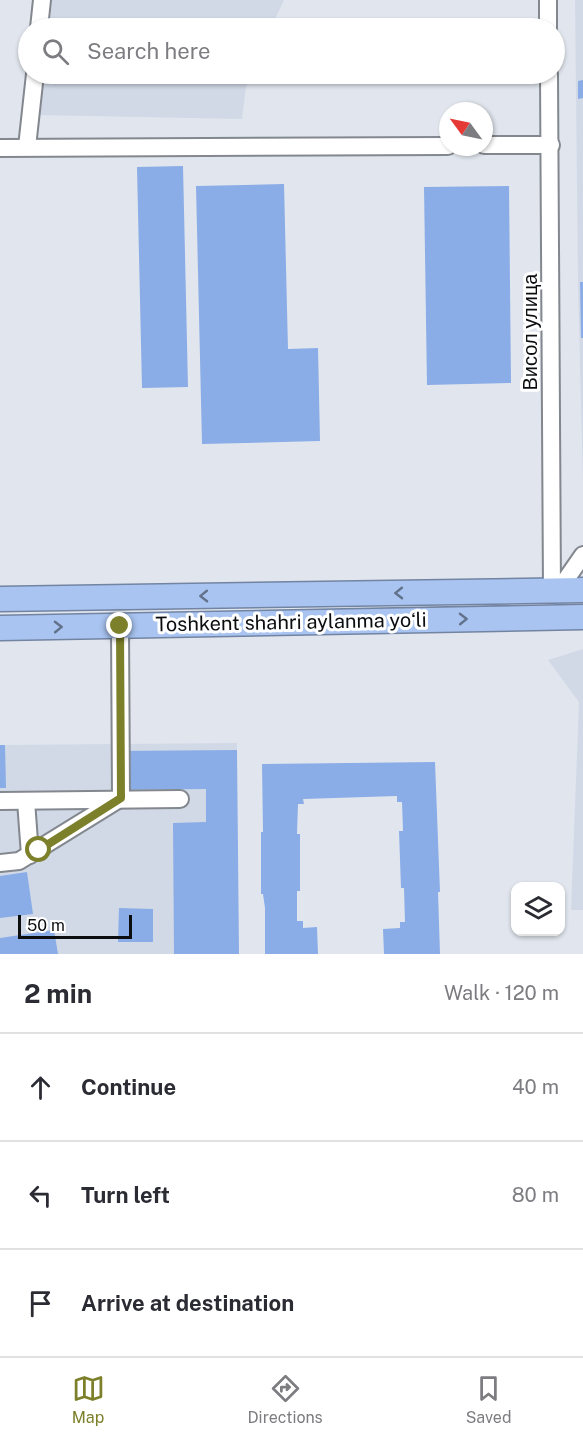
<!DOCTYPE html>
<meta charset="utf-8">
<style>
:root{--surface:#fff;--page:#f7f7f7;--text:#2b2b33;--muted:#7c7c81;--line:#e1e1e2;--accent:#7d802a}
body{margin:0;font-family:"Public Sans",sans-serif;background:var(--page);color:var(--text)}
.controls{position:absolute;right:18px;bottom:18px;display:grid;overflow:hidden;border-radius:12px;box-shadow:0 2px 4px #0004}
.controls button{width:54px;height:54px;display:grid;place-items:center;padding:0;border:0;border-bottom:2px solid var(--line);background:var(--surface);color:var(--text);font:30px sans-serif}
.compass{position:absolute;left:439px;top:102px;width:54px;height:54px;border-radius:50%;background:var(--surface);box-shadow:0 2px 4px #0004;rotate:303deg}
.scale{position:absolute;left:18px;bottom:15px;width:114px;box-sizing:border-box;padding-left:6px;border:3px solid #0b0d0f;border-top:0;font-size:16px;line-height:21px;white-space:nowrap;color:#0b0d0f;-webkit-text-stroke:4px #fff;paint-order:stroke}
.stop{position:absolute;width:18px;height:18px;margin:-14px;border:4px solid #7d802a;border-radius:50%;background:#fff}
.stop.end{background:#7d802a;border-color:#fff;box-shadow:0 2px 6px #0008}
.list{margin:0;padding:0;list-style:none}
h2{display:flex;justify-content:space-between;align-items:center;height:78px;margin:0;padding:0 24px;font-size:26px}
h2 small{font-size:20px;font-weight:400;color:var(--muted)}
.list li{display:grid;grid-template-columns:39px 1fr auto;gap:18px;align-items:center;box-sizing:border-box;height:108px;padding:0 24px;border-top:2px solid var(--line)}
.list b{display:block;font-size:22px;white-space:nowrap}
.list em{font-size:20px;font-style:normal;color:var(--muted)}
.icon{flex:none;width:33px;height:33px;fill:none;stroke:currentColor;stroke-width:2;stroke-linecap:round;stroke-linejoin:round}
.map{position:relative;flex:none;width:583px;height:954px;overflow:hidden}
.search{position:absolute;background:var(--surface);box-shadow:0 2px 4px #0004;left:18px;right:18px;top:18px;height:66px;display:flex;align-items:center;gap:15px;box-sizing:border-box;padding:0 21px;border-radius:33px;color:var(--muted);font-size:22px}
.sheet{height:402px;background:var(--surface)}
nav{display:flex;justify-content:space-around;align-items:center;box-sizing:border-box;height:84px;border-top:2px solid var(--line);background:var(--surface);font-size:16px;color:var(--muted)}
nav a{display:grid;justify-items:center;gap:3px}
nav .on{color:var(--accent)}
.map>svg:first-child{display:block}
.built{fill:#d1d9e7}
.building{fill:#8aace7}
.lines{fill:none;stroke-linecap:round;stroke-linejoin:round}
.minor-casing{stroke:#83878e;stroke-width:20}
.highway-casing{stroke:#7284a2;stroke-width:27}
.minor{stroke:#fff;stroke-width:16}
.highway{stroke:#a9c4f1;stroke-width:24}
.oneway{stroke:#62728b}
.route{stroke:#7d802a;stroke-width:8}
.labels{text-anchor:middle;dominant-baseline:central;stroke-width:6;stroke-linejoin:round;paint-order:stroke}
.street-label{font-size:20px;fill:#0b0d0f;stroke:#fff}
</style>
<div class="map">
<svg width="583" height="954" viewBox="0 0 583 954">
<rect width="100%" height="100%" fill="#e1e6ee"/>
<g class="built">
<path d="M52,0H284L271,28H49Z"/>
<path d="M575,0H583V485L578,282Z"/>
<path d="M44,74H252L246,87L242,119L39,115Z"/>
<path d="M583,649V910H571L579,702L548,660Z"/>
<path d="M237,743L233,954H0V745Z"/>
</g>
<g class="building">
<path d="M583,80V98L578,99V81Z"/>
<path d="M183,166L188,387L142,388L137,167Z"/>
<path d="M284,184L288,349L318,348L320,441L202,444L196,186Z"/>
<path d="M509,186L511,383L427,385L424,187Z"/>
<path d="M580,282H583V338H581Z"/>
<path d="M0,745H5L6,788H0Z"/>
<path d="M237,750L239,954H174L173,823L206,822V789L116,790V751Z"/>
<path d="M435,762L440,892H438L440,954H384L383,929L400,928V922H405L404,888H401L399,831H403L402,802H397V796L303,799L304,804H298L297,834H300V891H297V921H303V928L317,927L318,954H265V908L263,894H261V832H263L262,764Z"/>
<path d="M27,872L33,914L0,918V876Z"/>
<path d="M119,908L153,909V942H118Z"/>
<path d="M54,930L58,954H0V938Z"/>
</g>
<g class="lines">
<g class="minor-casing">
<g id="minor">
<path d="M548,0V28"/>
<path d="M39,28L42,0"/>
<path d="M549,74L552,591"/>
<path d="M484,145H551"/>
<path d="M27,147L35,74"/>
<path d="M0,148L448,146"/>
<path d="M558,591L583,555"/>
<path d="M0,801L180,799"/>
<path d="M26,801L30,855"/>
<path d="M0,863L19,861L121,798L120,626"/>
</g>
</g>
<g class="highway-casing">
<g id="highway">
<path d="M0,599L583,590"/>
<path d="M0,628L583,617"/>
</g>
</g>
<use href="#minor" class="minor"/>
<use href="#highway" class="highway"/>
</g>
<defs><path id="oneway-chevron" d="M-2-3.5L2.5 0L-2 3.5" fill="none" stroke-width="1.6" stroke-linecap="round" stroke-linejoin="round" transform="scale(1.5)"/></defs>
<g class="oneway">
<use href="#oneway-chevron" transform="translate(399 593) rotate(179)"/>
<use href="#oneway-chevron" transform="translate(204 596) rotate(179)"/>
<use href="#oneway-chevron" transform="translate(463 619) rotate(-1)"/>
<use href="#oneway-chevron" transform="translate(58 627) rotate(-1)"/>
</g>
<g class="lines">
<path class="route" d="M39,850L121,798L120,626"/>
</g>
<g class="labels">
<g class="street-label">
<text transform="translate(530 332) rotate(-90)">Висол улица</text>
<text transform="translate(291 622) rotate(-1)">Toshkent shahri aylanma yoʻli</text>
</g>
</g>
</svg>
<div class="controls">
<button><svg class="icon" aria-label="layers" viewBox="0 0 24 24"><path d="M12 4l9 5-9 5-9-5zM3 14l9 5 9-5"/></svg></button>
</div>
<svg class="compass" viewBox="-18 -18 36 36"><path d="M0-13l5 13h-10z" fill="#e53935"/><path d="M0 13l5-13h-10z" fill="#7c7c81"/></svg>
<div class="scale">50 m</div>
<div class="stop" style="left:39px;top:850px"></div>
<div class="stop end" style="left:120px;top:626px"></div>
<div class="search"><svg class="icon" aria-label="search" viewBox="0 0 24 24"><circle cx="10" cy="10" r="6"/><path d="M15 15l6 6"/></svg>Search here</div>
</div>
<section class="sheet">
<h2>2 min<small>Walk · 120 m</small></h2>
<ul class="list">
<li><svg class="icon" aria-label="ahead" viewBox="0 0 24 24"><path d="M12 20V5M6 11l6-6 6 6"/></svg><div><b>Continue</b></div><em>40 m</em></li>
<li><svg class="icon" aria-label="left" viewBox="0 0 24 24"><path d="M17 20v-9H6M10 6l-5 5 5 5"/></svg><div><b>Turn left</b></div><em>80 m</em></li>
<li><svg class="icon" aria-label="arrive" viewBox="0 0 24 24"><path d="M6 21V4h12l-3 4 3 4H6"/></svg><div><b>Arrive at destination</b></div></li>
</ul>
</section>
<nav>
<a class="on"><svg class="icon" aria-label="map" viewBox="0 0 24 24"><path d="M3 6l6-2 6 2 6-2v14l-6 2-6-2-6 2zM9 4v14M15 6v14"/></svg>Map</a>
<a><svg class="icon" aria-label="directions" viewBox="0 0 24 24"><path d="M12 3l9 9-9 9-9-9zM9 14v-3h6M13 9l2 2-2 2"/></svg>Directions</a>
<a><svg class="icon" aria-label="saved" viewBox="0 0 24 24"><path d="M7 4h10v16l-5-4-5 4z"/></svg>Saved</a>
</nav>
